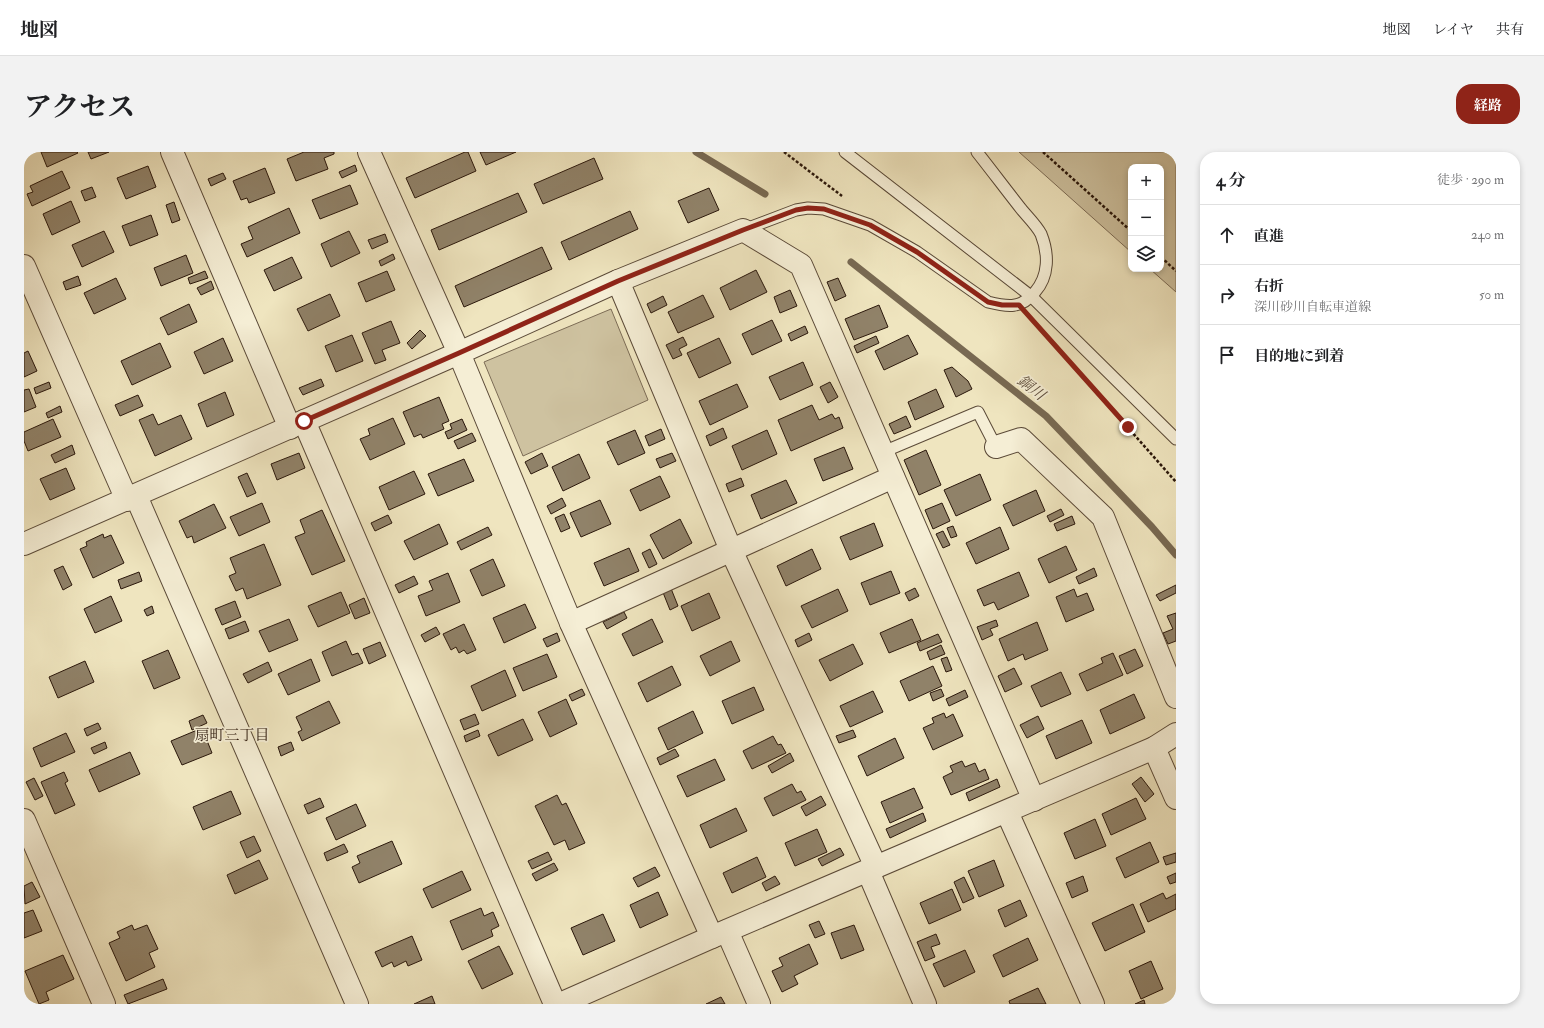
<!DOCTYPE html>
<html lang="ja">
<meta charset="utf-8">
<style>
:root{--surface:#fff;--page:#f2f2f2;--text:#202124;--muted:#757577;--line:#e0e0e0;--accent:#8f2418}
body{margin:0;font-family:"IM FELL Double Pica","Noto Serif JP",serif;background:var(--page);color:var(--text)}
.controls{position:absolute;right:12px;top:12px;display:grid;overflow:hidden;border-radius:8px;box-shadow:0 2px 6px #0003}
.controls button{width:36px;height:36px;display:grid;place-items:center;padding:0;border:0;border-bottom:1px solid var(--line);background:var(--surface);color:var(--text);font:20px sans-serif}
.stop{position:absolute;width:12px;height:12px;margin:-9px;border:3px solid #8f2418;border-radius:50%;background:#fff}
.stop.end{background:#8f2418;border-color:#fff;box-shadow:0 1px 4px #0008}
.list{margin:0;padding:0;list-style:none}
h2{display:flex;justify-content:space-between;align-items:center;height:52px;margin:0;padding:0 16px;font-size:17px}
h2 small{font-size:13px;font-weight:400;color:var(--muted)}
.list li{display:grid;grid-template-columns:26px 1fr auto;gap:12px;align-items:center;box-sizing:border-box;height:60px;padding:0 16px;border-top:1px solid var(--line)}
.list b{display:block;font-size:15px;white-space:nowrap}
.list p{margin:0;font-size:13px;white-space:nowrap;color:var(--muted)}
.list em{font-size:13px;font-style:normal;color:var(--muted)}
.icon{flex:none;width:22px;height:22px;fill:none;stroke:currentColor;stroke-width:2;stroke-linecap:round;stroke-linejoin:round}
.map{position:relative;flex:none;width:1152px;height:852px;overflow:hidden;border-radius:16px}
header{display:flex;align-items:center;gap:24px;box-sizing:border-box;height:56px;padding:0 20px;background:var(--surface);border-bottom:1px solid var(--line)}
header strong{font-size:19px}
nav{display:flex;gap:22px;margin-inline-start:auto;font-size:14px}
.intro{display:flex;align-items:center;justify-content:space-between;box-sizing:border-box;height:96px;padding:0 24px}
h1{margin:0;font-size:28px}
.button{padding:10px 18px;border-radius:16px;background:var(--accent);color:#fff;font-size:14px;font-weight:700}
main{display:flex;gap:24px;padding:0 24px}
aside{flex:1;background:var(--surface);border-radius:16px;box-shadow:0 2px 6px #0003}
.map>svg:first-child{display:block}
.green{fill:#cec2a0;stroke:#7c6c56}
.lines{fill:none;stroke-linecap:round;stroke-linejoin:round}
.stream{stroke:#786952;stroke-width:7}
.building{fill:#908269;stroke:#2a170b}
.service-casing{stroke:#5b4a38;stroke-width:13}
.minor-casing{stroke:#5b4a38;stroke-width:24}
.tertiary-casing{stroke:#5b4a38;stroke-width:24}
.path{stroke:#2a170b;stroke-width:2.5;stroke-dasharray:3 2;stroke-linecap:butt}
.service{stroke:#f5eed5;stroke-width:11}
.minor{stroke:#f5eed5;stroke-width:22}
.tertiary{stroke:#f5eed5;stroke-width:22}
.route{stroke:#8f2418;stroke-width:5}
.labels{text-anchor:middle;dominant-baseline:central;stroke-width:3.5;stroke-linejoin:round;paint-order:stroke}
.water-label{font-size:15px;font-style:italic;fill:#5e4d3b;stroke:#f5eed5}
.neighbourhood-label{font-size:15px;fill:#2a170b;stroke:#f5eed5}
</style>
<header>
<strong>地図</strong>
<nav><a>地図</a><a>レイヤ</a><a>共有</a></nav>
</header>
<div class="intro"><h1>アクセス</h1><a class="button">経路</a></div>
<main>
<div class="map">
<svg width="1152" height="852" viewBox="0 0 1152 852">
<rect width="100%" height="100%" fill="#efe5bf"/>
<filter id="stains"><feTurbulence type="fractalNoise" baseFrequency=".005" numOctaves="4"/><feColorMatrix values="0 0 0 0 .2 0 0 0 0 .09 0 0 0 0 .02 0 0 0 .5 -.17"/></filter>
<radialGradient id="worn" r=".72"><stop offset=".6" stop-color="#630" stop-opacity="0"/><stop offset="1" stop-color="#630" stop-opacity=".3"/></radialGradient>
<g class="green">
<path d="M995,0H1152V140L1126,117H1137V15H1107V100Z"/>
<path d="M587,157L624,248L499,304L460,210Z"/>
</g>
<g class="lines">
<g class="stream">
<path d="M672,0L741,42"/>
<path d="M827,110L1022,264L1128,375L1152,403"/>
</g>
</g>
<g class="building">
<path d="M17,0H53L54,1L23,15Z"/>
<path d="M64,0H85L67,7Z"/>
<path d="M280,0H310V2L300,6L304,17L272,29L263,7Z"/>
<path d="M441,0H444L452,19L391,46L382,26Z"/>
<path d="M456,0H492L462,13Z"/>
<path d="M570,6L579,27L519,52L510,32Z"/>
<path d="M331,13L333,19L318,26L315,20Z"/>
<path d="M124,14L132,35L102,47L93,26Z"/>
<path d="M241,16L251,41L225,51L223,46L217,48L209,29Z"/>
<path d="M38,19L46,36L8,54L3,42L9,40L6,34Z"/>
<path d="M199,21L202,27L187,34L184,27Z"/>
<path d="M326,33L334,52L296,67L288,48Z"/>
<path d="M68,35L72,45L61,49L57,39Z"/>
<path d="M685,36L695,58L664,71L654,49Z"/>
<path d="M494,41L503,60L415,98L407,78Z"/>
<path d="M47,49L56,70L28,83L19,62Z"/>
<path d="M150,50L156,68L148,71L142,53Z"/>
<path d="M265,56L276,81L223,105L217,92L229,87L224,75Z"/>
<path d="M606,59L614,77L545,108L537,90Z"/>
<path d="M127,63L134,83L106,94L98,74Z"/>
<path d="M80,79L90,100L58,115L48,93Z"/>
<path d="M325,79L336,101L307,115L297,92Z"/>
<path d="M361,82L364,90L348,97L344,88Z"/>
<path d="M518,95L528,117L440,155L431,134Z"/>
<path d="M369,102L371,107L357,114L355,109Z"/>
<path d="M162,103L169,121L137,134L130,116Z"/>
<path d="M268,105L278,126L250,139L240,118Z"/>
<path d="M732,118L743,140L706,158L696,136Z"/>
<path d="M181,119L184,126L166,132L164,126Z"/>
<path d="M363,119L371,138L342,150L334,131Z"/>
<path d="M54,124L57,133L42,138L39,130Z"/>
<path d="M92,126L102,147L70,162L60,141Z"/>
<path d="M814,126L822,144L811,149L803,130Z"/>
<path d="M187,129L190,137L177,143L173,136Z"/>
<path d="M766,138L773,154L756,161L750,145Z"/>
<path d="M306,142L316,164L284,179L273,157Z"/>
<path d="M679,143L690,165L654,181L644,160Z"/>
<path d="M639,144L643,153L627,161L623,152Z"/>
<path d="M165,152L173,170L144,183L136,166Z"/>
<path d="M855,153L864,175L830,188L821,167Z"/>
<path d="M748,168L758,189L728,203L718,182Z"/>
<path d="M367,169L376,191L358,198L362,208L351,212L338,181Z"/>
<path d="M781,174L784,181L767,189L764,182Z"/>
<path d="M396,178L402,184L388,197L383,191Z"/>
<path d="M328,183L339,209L312,220L301,194Z"/>
<path d="M884,183L894,202L860,218L851,199Z"/>
<path d="M852,184L855,191L833,201L830,194Z"/>
<path d="M659,185L663,193L655,197L658,203L649,207L642,193Z"/>
<path d="M199,186L209,209L180,222L170,200Z"/>
<path d="M695,186L707,211L675,226L663,201Z"/>
<path d="M136,191L147,215L108,233L97,209Z"/>
<path d="M4,199L13,219L0,225V201Z"/>
<path d="M779,210L789,233L756,248L745,225Z"/>
<path d="M928,215L944,229L948,237L932,245L920,218Z"/>
<path d="M297,227L300,234L279,243L275,236Z"/>
<path d="M25,230L27,236L12,242L10,236Z"/>
<path d="M806,230L814,245L804,251L796,235Z"/>
<path d="M713,232L724,255L686,273L675,249Z"/>
<path d="M5,237L12,255L0,260V238Z"/>
<path d="M912,237L920,255L891,268L884,250Z"/>
<path d="M201,240L210,263L183,275L174,252Z"/>
<path d="M114,243L119,254L96,264L91,253Z"/>
<path d="M415,245L425,269L418,272L420,277L399,286L397,282L390,285L379,260Z"/>
<path d="M788,253L795,268L808,262L811,267L815,265L819,276L767,299L754,268Z"/>
<path d="M36,254L38,260L24,266L22,261Z"/>
<path d="M129,262L134,273L157,263L168,287L131,304L115,268Z"/>
<path d="M882,264L887,275L870,282L865,272Z"/>
<path d="M369,266L381,292L346,308L336,287L346,283L344,277Z"/>
<path d="M29,267L37,285L4,299L0,289V280Z"/>
<path d="M438,267L443,278L424,287L421,280L428,277L426,272Z"/>
<path d="M699,276L703,286L686,294L682,284Z"/>
<path d="M637,277L641,287L625,294L621,284Z"/>
<path d="M611,278L621,301L594,313L583,290Z"/>
<path d="M743,278L753,302L718,318L708,294Z"/>
<path d="M448,281L452,289L434,297L430,289Z"/>
<path d="M48,293L51,302L31,311L27,303Z"/>
<path d="M820,295L829,317L799,329L790,307Z"/>
<path d="M902,298L917,333L895,343L880,308Z"/>
<path d="M275,301L281,316L253,328L247,312Z"/>
<path d="M518,301L524,314L507,322L501,310Z"/>
<path d="M648,301L652,309L636,316L632,307Z"/>
<path d="M555,302L566,326L539,339L528,315Z"/>
<path d="M440,307L450,329L414,344L404,322Z"/>
<path d="M42,316L51,337L26,348L16,327Z"/>
<path d="M390,319L401,342L365,358L355,335Z"/>
<path d="M223,321L232,341L223,345L214,325Z"/>
<path d="M956,322L967,348L932,364L920,338Z"/>
<path d="M636,324L646,345L616,359L606,338Z"/>
<path d="M717,326L720,334L705,340L702,332Z"/>
<path d="M762,328L773,351L737,367L727,343Z"/>
<path d="M1012,338L1021,359L989,374L979,353Z"/>
<path d="M538,346L542,354L527,362L523,354Z"/>
<path d="M576,348L587,372L557,385L546,361Z"/>
<path d="M238,351L246,370L215,384L206,365Z"/>
<path d="M918,351L926,369L909,377L901,358Z"/>
<path d="M190,352L202,376L170,391L168,384L163,386L155,369Z"/>
<path d="M1037,357L1040,363L1026,370L1023,364Z"/>
<path d="M298,358L321,409L288,423L271,385L281,381L276,368Z"/>
<path d="M540,362L546,376L537,380L531,366Z"/>
<path d="M364,363L368,371L351,379L347,371Z"/>
<path d="M1048,364L1051,372L1033,379L1030,372Z"/>
<path d="M656,367L668,391L639,407L626,383Z"/>
<path d="M850,371L859,394L826,408L816,385Z"/>
<path d="M415,372L424,392L390,408L380,389Z"/>
<path d="M929,374L933,384L927,386L923,376Z"/>
<path d="M464,375L468,383L437,398L433,390Z"/>
<path d="M976,375L985,397L952,412L942,391Z"/>
<path d="M919,379L926,393L919,396L912,382Z"/>
<path d="M79,382L80,386L87,383L100,411L69,426L56,397L63,394L62,390Z"/>
<path d="M240,392L257,433L223,447L219,436L212,439L205,424L212,421L206,406Z"/>
<path d="M1042,394L1053,418L1025,431L1014,407Z"/>
<path d="M605,396L615,419L580,434L570,411Z"/>
<path d="M626,397L633,412L625,416L618,401Z"/>
<path d="M788,397L797,417L762,434L753,414Z"/>
<path d="M469,407L481,434L458,444L446,418Z"/>
<path d="M39,414L48,433L39,438L30,418Z"/>
<path d="M1070,416L1073,424L1055,432L1052,425Z"/>
<path d="M867,419L876,441L846,453L837,431Z"/>
<path d="M115,420L118,429L97,437L94,428Z"/>
<path d="M995,420L1005,444L974,458L970,450L960,454L953,438Z"/>
<path d="M424,421L436,450L402,464L394,444L409,438L405,429Z"/>
<path d="M390,424L394,432L375,441L371,433Z"/>
<path d="M1152,433V441L1136,449L1132,443Z"/>
<path d="M646,434L654,454L646,458L638,438Z"/>
<path d="M891,436L895,444L885,449L881,441Z"/>
<path d="M814,437L824,459L788,476L777,454Z"/>
<path d="M1050,437L1053,445L1063,441L1070,458L1042,470L1032,445Z"/>
<path d="M317,440L326,461L294,475L284,454Z"/>
<path d="M685,441L696,466L668,479L657,454Z"/>
<path d="M87,444L98,469L71,481L60,457Z"/>
<path d="M340,446L346,461L331,467L325,453Z"/>
<path d="M211,449L217,465L198,473L191,457Z"/>
<path d="M501,452L512,476L480,491L469,466Z"/>
<path d="M128,454L130,461L123,464L120,458Z"/>
<path d="M600,460L603,466L583,477L579,470Z"/>
<path d="M1152,461V489L1144,492L1139,481L1149,477L1143,464Z"/>
<path d="M265,467L274,488L245,500L235,479Z"/>
<path d="M628,467L639,490L609,504L598,482Z"/>
<path d="M888,467L897,488L865,501L856,481Z"/>
<path d="M972,468L974,474L966,477L969,483L958,488L953,475Z"/>
<path d="M221,469L225,479L205,487L201,477Z"/>
<path d="M1013,470L1024,498L1001,508L999,502L984,509L975,487Z"/>
<path d="M440,472L452,498L443,502L440,498L435,501L432,495L427,498L419,482Z"/>
<path d="M412,475L416,482L401,490L397,483Z"/>
<path d="M533,481L536,489L523,495L519,487Z"/>
<path d="M785,481L788,488L774,495L771,488Z"/>
<path d="M914,482L918,490L896,499L893,491Z"/>
<path d="M322,489L328,503L334,501L339,511L308,524L298,500Z"/>
<path d="M707,489L716,509L686,524L676,504Z"/>
<path d="M356,490L362,504L345,512L339,497Z"/>
<path d="M829,492L839,512L806,529L795,508Z"/>
<path d="M917,493L921,502L906,508L903,500Z"/>
<path d="M1111,497L1119,514L1103,522L1095,504Z"/>
<path d="M144,498L156,526L130,537L118,509Z"/>
<path d="M1089,501L1099,523L1063,539L1055,522L1079,511L1077,506Z"/>
<path d="M523,502L533,525L499,539L489,516Z"/>
<path d="M923,505L928,518L922,520L917,507Z"/>
<path d="M287,507L296,529L264,543L254,522Z"/>
<path d="M61,509L70,530L34,546L25,525Z"/>
<path d="M244,510L248,519L224,531L219,522Z"/>
<path d="M648,514L657,533L623,550L614,531Z"/>
<path d="M909,514L918,534L885,549L876,529Z"/>
<path d="M990,516L998,532L981,540L974,524Z"/>
<path d="M481,518L492,544L458,559L447,534Z"/>
<path d="M1037,520L1047,542L1017,555L1007,534Z"/>
<path d="M730,535L740,558L708,572L698,549Z"/>
<path d="M558,537L561,543L548,549L545,543Z"/>
<path d="M917,537L920,544L909,549L906,541Z"/>
<path d="M941,538L944,545L925,554L922,547Z"/>
<path d="M849,539L859,560L826,575L816,554Z"/>
<path d="M1110,542L1121,566L1086,582L1076,558Z"/>
<path d="M542,547L553,572L526,585L514,560Z"/>
<path d="M305,549L316,571L278,589L274,580L278,578L272,565Z"/>
<path d="M669,559L679,581L644,598L634,576Z"/>
<path d="M920,561L922,566L929,562L939,584L909,598L899,576L910,571L908,566Z"/>
<path d="M451,562L455,572L440,578L436,568Z"/>
<path d="M179,563L183,571L168,578L165,569Z"/>
<path d="M1014,564L1020,577L1003,586L996,573Z"/>
<path d="M499,567L509,588L474,604L464,583Z"/>
<path d="M1058,568L1068,591L1032,607L1022,584Z"/>
<path d="M74,571L77,577L63,584L60,577Z"/>
<path d="M178,576L188,601L158,613L147,589Z"/>
<path d="M454,578L456,584L442,590L440,584Z"/>
<path d="M829,578L832,585L815,591L812,584Z"/>
<path d="M42,581L51,600L17,615L9,596Z"/>
<path d="M749,584L754,593L757,592L762,601L728,617L719,599Z"/>
<path d="M871,586L880,606L843,624L834,604Z"/>
<path d="M81,590L83,596L70,602L67,596Z"/>
<path d="M267,590L270,598L257,604L254,595Z"/>
<path d="M651,597L655,604L636,613L633,606Z"/>
<path d="M106,600L116,622L75,640L65,618Z"/>
<path d="M766,601L770,609L748,621L744,614Z"/>
<path d="M691,607L701,628L663,645L653,624Z"/>
<path d="M938,609L941,615L951,611L955,620L961,617L965,627L927,643L919,625L929,620L926,614Z"/>
<path d="M40,620L44,629L41,631L51,653L31,662L17,630Z"/>
<path d="M1117,625L1130,642L1121,650L1108,632Z"/>
<path d="M10,626L19,644L11,648L2,630Z"/>
<path d="M973,627L976,635L945,649L942,641Z"/>
<path d="M768,632L773,641L777,639L782,648L749,664L740,646Z"/>
<path d="M890,636L899,656L866,671L857,650Z"/>
<path d="M207,639L217,662L179,678L169,655Z"/>
<path d="M533,643L538,653L542,651L561,691L545,698L541,688L530,693L511,654Z"/>
<path d="M797,644L802,653L782,664L777,655Z"/>
<path d="M296,646L300,655L284,662L280,653Z"/>
<path d="M1112,646L1122,667L1087,683L1078,662Z"/>
<path d="M332,652L342,674L312,688L302,666Z"/>
<path d="M712,656L723,679L686,696L676,673Z"/>
<path d="M899,661L902,669L866,686L862,677Z"/>
<path d="M1071,667L1082,694L1051,707L1040,681Z"/>
<path d="M793,677L803,700L771,714L761,691Z"/>
<path d="M230,684L237,699L223,706L216,690Z"/>
<path d="M368,689L378,712L335,731L328,715L336,711L333,704Z"/>
<path d="M1126,690L1135,710L1101,726L1092,706Z"/>
<path d="M320,692L324,700L303,709L300,701Z"/>
<path d="M816,696L820,703L798,714L794,707Z"/>
<path d="M524,700L528,708L508,717L504,709Z"/>
<path d="M1152,701V710L1142,713L1139,705Z"/>
<path d="M733,705L742,725L708,741L699,721Z"/>
<path d="M235,708L244,727L211,742L203,723Z"/>
<path d="M970,708L980,734L955,745L944,719Z"/>
<path d="M530,711L534,718L512,729L508,722Z"/>
<path d="M631,715L636,724L614,735L609,726Z"/>
<path d="M438,719L447,738L408,756L399,737Z"/>
<path d="M1152,721V730L1146,732L1143,725Z"/>
<path d="M751,724L756,732L742,739L738,731Z"/>
<path d="M1059,724L1064,739L1048,746L1042,731Z"/>
<path d="M940,725L950,746L939,751L930,730Z"/>
<path d="M8,730L16,745L1,752L0,734Z"/>
<path d="M928,737L937,758L905,772L896,751Z"/>
<path d="M634,740L644,763L616,776L606,753Z"/>
<path d="M1139,741L1142,747L1152,742V757L1124,770L1116,752Z"/>
<path d="M996,748L1003,764L981,775L974,758Z"/>
<path d="M1109,752L1121,780L1081,799L1068,771Z"/>
<path d="M457,756L460,764L469,760L475,774L467,778L469,784L438,798L426,769Z"/>
<path d="M9,758L18,779L0,786V761Z"/>
<path d="M579,762L591,789L559,803L547,776Z"/>
<path d="M795,769L801,782L791,786L785,773Z"/>
<path d="M108,773L110,778L123,773L134,797L125,801L131,815L102,829L85,791L96,786L93,780Z"/>
<path d="M830,773L840,798L817,807L807,781Z"/>
<path d="M912,782L916,792L907,795L911,805L901,809L893,790Z"/>
<path d="M388,784L398,808L384,814L382,809L370,815L368,810L358,815L351,800Z"/>
<path d="M1004,786L1014,808L979,825L969,803Z"/>
<path d="M785,792L794,812L770,824L774,832L758,840L748,819L759,814L755,806Z"/>
<path d="M475,794L489,822L458,837L444,809Z"/>
<path d="M941,798L951,820L920,835L909,812Z"/>
<path d="M39,803L50,827L22,840L25,848L15,852L1,819Z"/>
<path d="M1127,809L1139,837L1117,847L1105,819Z"/>
<path d="M139,827L143,837L104,852L100,843Z"/>
<path d="M1014,836L1022,852H986L985,849Z"/>
<path d="M408,844L411,852H390Z"/>
<path d="M697,845L701,852H682Z"/>
<path d="M1120,848L1121,852H1111Z"/>
</g>
<g class="lines">
<g class="service-casing">
<g id="service">
<path d="M821,0L1008,145L1152,287"/>
<path d="M719,78L772,58L784,56L800,57L846,73L893,100L964,150C984,155 997,157 1011,140C1025,124 1025,102 1017,82C1013,74 1004,65 998,58C983,39 968,19 953,0"/>
<path d="M859,300L954,260L972,295"/>
</g>
</g>
<g class="minor-casing">
<g id="minor">
<path d="M148,0L266,276"/>
<path d="M345,0L435,201L547,471L688,785"/>
<path d="M0,114L103,348"/>
<path d="M594,129L707,398L852,715"/>
<path d="M435,201L594,129L719,78L777,113L1010,648"/>
<path d="M280,269L531,852"/>
<path d="M972,295L997,287L1079,365L1152,545"/>
<path d="M112,344L333,852"/>
<path d="M547,471L869,325"/>
<path d="M1130,596L1152,646"/>
<path d="M983,660L1069,852"/>
<path d="M0,668L80,852"/>
<path d="M844,719L901,852"/>
<path d="M703,779L735,852"/>
<path d="M536,852L688,785L1130,596L1152,582"/>
</g>
</g>
<g class="tertiary-casing">
<path id="tertiary" d="M0,392L435,201"/>
</g>
<g class="path">
<path d="M760,0L818,44"/>
<path d="M1019,0L1107,79"/>
<path d="M1137,105L1152,119"/>
<path d="M1030,192L1152,330"/>
</g>
<use href="#service" class="service"/>
<use href="#minor" class="minor"/>
<use href="#tertiary" class="tertiary"/>
</g>
<g class="lines">
<path class="route" d="M280,269L435,201L594,129L719,78L772,58L784,56L800,57L846,73L893,100L964,150L978,153H995L1104,275"/>
</g>
<g class="labels">
<g class="water-label">
<text transform="translate(1007 236) rotate(38)">銅川</text>
</g>
<g class="neighbourhood-label">
<text x="208" y="583">扇町三丁目</text>
</g>
</g>
<rect width="100%" height="100%" filter="url(#stains)"/>
<rect width="100%" height="100%" fill="url(#worn)"/>
</svg>
<div class="controls">
<button>+</button>
<button>−</button>
<button><svg class="icon" aria-label="layers" viewBox="0 0 24 24"><path d="M12 4l9 5-9 5-9-5zM3 14l9 5 9-5"/></svg></button>
</div>
<div class="stop" style="left:280px;top:269px"></div>
<div class="stop end" style="left:1104px;top:275px"></div>
</div>
<aside>
<h2>4 分<small>徒歩 · 290 m</small></h2>
<ul class="list">
<li><svg class="icon" aria-label="ahead" viewBox="0 0 24 24"><path d="M12 20V5M6 11l6-6 6 6"/></svg><div><b>直進</b></div><em>240 m</em></li>
<li><svg class="icon" aria-label="right" viewBox="0 0 24 24"><path d="M7 20v-9h11M14 6l5 5-5 5"/></svg><div><b>右折</b><p>深川砂川自転車道線</p></div><em>50 m</em></li>
<li><svg class="icon" aria-label="arrive" viewBox="0 0 24 24"><path d="M6 21V4h12l-3 4 3 4H6"/></svg><div><b>目的地に到着</b></div></li>
</ul>
</aside>
</main>
